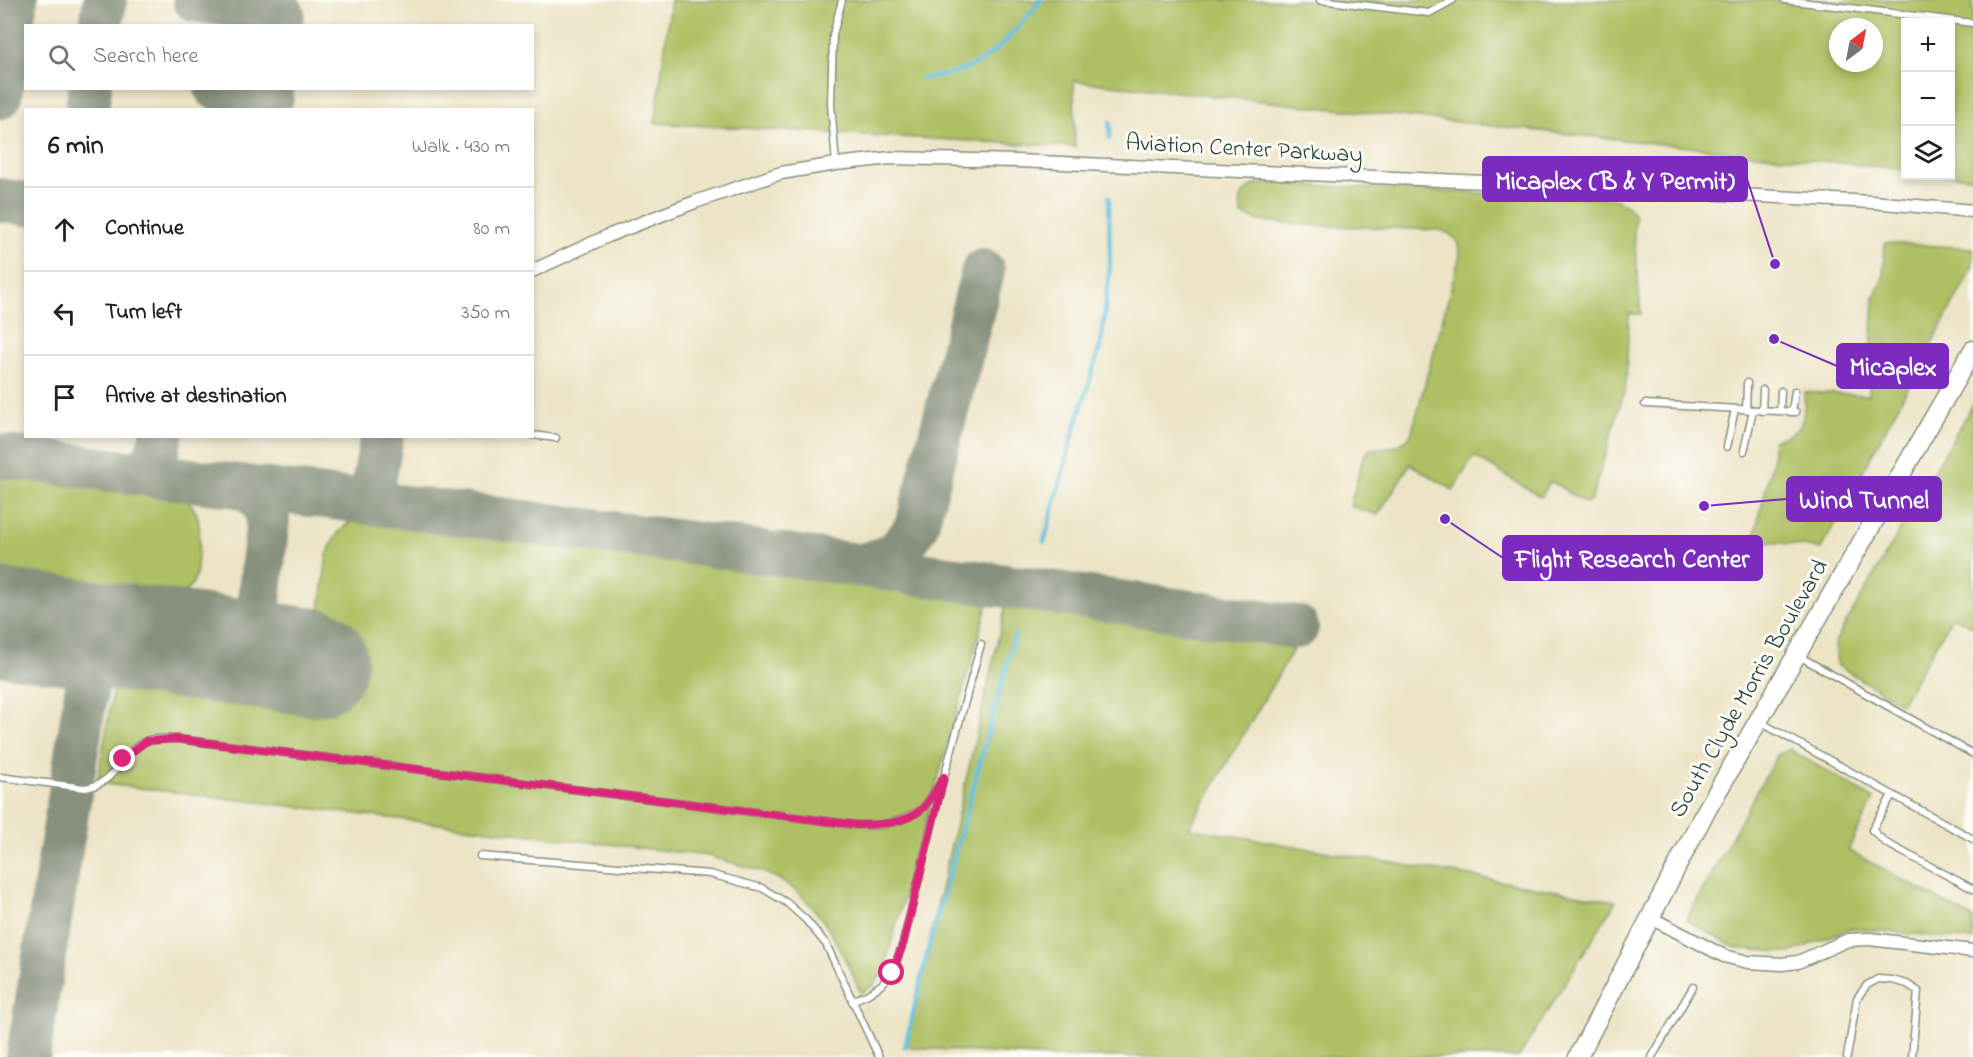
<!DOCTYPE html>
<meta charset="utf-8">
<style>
:root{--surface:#fff;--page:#f2f2f2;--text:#202124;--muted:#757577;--line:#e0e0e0}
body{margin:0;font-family:"Indie Flower",sans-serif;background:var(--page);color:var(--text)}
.controls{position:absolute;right:18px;top:18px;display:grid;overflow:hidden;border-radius:0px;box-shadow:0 3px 9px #0003}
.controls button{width:54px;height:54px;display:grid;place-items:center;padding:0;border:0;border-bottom:2px solid var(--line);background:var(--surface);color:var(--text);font:30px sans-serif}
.compass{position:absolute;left:1829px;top:18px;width:54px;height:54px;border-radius:50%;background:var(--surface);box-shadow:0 3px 9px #0003;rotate:32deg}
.stop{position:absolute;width:18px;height:18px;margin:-14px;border:4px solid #db2777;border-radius:50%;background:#fff}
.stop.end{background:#db2777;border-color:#fff;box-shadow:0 2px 6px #0008}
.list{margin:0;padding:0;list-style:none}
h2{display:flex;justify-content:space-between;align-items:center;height:78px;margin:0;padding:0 24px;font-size:26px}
h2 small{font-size:20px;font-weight:400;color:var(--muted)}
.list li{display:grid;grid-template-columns:39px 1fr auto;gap:18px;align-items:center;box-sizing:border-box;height:84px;padding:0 24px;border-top:2px solid var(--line)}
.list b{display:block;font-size:22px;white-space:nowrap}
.list em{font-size:20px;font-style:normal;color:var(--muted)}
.icon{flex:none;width:33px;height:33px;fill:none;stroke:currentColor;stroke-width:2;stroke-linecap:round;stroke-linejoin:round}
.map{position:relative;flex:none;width:1973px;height:1057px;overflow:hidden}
.search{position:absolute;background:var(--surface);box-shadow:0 3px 9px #0003;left:24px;top:24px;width:510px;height:66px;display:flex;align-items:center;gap:15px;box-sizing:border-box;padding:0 21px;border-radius:0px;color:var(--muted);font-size:22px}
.panel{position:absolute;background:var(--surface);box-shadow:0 3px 9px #0003;left:24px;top:108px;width:510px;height:330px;border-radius:0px}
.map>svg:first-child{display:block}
.green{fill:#aec063;stroke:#667e4c;stroke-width:1.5;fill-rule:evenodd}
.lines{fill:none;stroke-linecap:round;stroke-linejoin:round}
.stream{stroke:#5ebddc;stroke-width:4.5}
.taxiway{stroke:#86907d;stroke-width:44}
.runway{stroke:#86907d;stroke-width:108}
.service-casing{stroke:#86907d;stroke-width:9}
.minor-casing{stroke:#86907d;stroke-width:15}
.secondary-casing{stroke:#86907d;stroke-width:21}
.service{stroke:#fff;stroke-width:6}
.minor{stroke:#fff;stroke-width:12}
.secondary{stroke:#fff;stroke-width:18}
.route{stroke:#db2777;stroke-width:8}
.labels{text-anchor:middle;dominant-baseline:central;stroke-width:6;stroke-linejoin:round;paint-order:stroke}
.street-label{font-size:24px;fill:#1f3d34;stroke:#fdfcf7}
.leader{fill:none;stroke:#7b2cbf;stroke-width:2}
.callout-dot{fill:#7b2cbf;stroke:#fdfcf7;stroke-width:2}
.callout{fill:#7b2cbf;stroke:#7b2cbf;stroke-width:2}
.callout-label{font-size:26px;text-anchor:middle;font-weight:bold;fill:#fff}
</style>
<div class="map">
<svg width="1973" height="1057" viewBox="0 0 1973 1057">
<rect width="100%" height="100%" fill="#fdfcf7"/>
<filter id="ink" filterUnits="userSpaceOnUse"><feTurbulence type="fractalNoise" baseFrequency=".0167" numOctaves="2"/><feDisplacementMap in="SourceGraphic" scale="12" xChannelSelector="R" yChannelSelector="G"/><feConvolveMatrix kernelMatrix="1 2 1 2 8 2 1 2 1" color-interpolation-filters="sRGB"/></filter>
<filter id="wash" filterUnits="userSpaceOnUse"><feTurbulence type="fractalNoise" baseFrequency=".008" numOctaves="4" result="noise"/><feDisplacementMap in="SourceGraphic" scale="24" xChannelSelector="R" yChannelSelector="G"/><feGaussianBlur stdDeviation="1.35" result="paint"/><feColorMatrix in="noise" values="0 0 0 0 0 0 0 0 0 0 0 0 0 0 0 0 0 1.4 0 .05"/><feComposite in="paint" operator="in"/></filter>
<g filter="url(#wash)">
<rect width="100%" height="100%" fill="#ede4c6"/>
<g class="green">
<path d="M671,0H1973V178L1951,175L1950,22H1906L1905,170L1074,81L1075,147L655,123ZM1838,27H1874V63H1838Z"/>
<path d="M1258,183L1614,199L1627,205L1635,215L1634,235L1641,314H1629L1626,386L1591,501L1585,503L1551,481L1541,497L1474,456L1453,490L1410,464L1378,515L1350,506L1363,457L1370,449C1389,446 1397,451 1411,435L1460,255C1458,239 1454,234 1439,230L1306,225L1260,221L1242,215C1237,197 1242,191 1258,183Z"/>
<path d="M1885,243L1973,248V267L1821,549L1781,543L1753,542L1773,458V440C1804,433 1806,420 1804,392L1869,395L1874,297L1883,278Z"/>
<path d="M1973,404V627L1953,616L1901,704L1837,665L1835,642Z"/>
<path d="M0,470L169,491C203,503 201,524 198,555C197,562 198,571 195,578C191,589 179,598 170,605L0,583Z"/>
<path d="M359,518L388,525L989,599L883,972L874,985L861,993C842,952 823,906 782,881C762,869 730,863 708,856L97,783L115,679L308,700L327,556C334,537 340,525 359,518Z"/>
<path d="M1007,600L1294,648L1189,828L1616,901L1519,1057H1048L905,1047Z"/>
<path d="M1789,749L1874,799L1848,850L1973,918V940L1851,928L1789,953L1736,948L1686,920L1777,755Z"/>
</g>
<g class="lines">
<g class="stream">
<path d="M921,79C936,76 954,74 968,68C999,54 1020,25 1041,0"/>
<path d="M1110,138V122"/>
<path d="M1044,542L1074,431L1101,344L1110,268L1109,197"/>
<path d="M905,1047L927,955L1015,635"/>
</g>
<g class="taxiway">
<path d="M195,0L283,14"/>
<path d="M101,26L105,0"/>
<path d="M216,88L272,97"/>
<path d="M0,97L16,0"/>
<path d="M87,110L90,88"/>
<path d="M0,200L26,204"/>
<path d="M0,456L793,556L1297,627"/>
<path d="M133,473C152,469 158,454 161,436"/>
<path d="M237,486C254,490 265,502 268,519L253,654"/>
<path d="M370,503L382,436"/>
<path d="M862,565C891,558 902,551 917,525L983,271"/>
<path d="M23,625C57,633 83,640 88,680L28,1057"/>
</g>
<path class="runway" d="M0,622L314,662"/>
</g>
</g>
<g filter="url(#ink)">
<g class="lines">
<g class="service-casing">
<g id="service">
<path d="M1320,0L1429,13L1453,0"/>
<path d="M1785,0L1973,23"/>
<path d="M836,164L831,104L833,35L842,0"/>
<path d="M1645,404L1796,412"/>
<path d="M1746,410L1747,383"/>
<path d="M1762,411L1763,390"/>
<path d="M1780,411L1781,391"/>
<path d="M1792,412L1795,391"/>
<path d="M532,435L556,438"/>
<path d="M1727,447L1735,409"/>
<path d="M1744,451L1753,410"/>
<path d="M1558,549L1589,569"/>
<path d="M1797,655L1973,754"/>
<path d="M1760,722L1973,839"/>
<path d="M0,777L85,788C116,784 119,755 144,742C153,737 167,739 177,739L857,825H880L901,820L921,810L929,800L944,777L981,644"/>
<path d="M1892,795L1872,830L1886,843L1973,889"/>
<path d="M480,856L710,874L762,888L787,903L806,920L826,944L879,1057"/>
<path d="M852,1001L868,994L881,985L892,973L903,943L942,783"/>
<path d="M1652,1057L1693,987"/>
<path d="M1847,1057L1857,998L1867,985L1878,979L1892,980L1907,984L1918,991L1912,1057"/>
</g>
</g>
<g class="minor-casing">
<g id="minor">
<path d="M532,271L610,235L695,202L781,173L836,164L891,158L1018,161L1528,184L1872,202L1973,211"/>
<path d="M1651,918L1724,956L1748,962L1782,964L1798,962L1848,940L1869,939L1973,951"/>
</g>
</g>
<g class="secondary-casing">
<path id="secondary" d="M1578,1057L1702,818L1973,350"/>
</g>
<use href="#service" class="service"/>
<use href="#minor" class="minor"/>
<use href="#secondary" class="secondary"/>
</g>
</g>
<g class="lines" filter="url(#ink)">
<path class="route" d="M123,759L146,741L177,739L857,825C879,825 904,824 922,809C931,800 937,787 944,777L903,944L892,973"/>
</g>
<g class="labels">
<g class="street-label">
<text transform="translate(1244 150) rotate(3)">Aviation Center Parkway</text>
<text transform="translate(1750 689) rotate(-60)">South Clyde Morris Boulevard</text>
</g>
</g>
<path class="leader" d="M1775 264L1747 179M1774 339L1837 366M1704 506L1787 499M1445 519L1503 558"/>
<g class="callout-dot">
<circle cx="1775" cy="264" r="6"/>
<circle cx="1774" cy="339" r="6"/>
<circle cx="1704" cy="506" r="6"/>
<circle cx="1445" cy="519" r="6"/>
</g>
<g class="callout">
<rect x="1483" y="157" width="264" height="44" rx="6"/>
<rect x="1837" y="344" width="111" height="44" rx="6"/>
<rect x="1787" y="477" width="154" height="44" rx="6"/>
<rect x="1503" y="536" width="259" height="44" rx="6"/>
</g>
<g class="callout-label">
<text x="1615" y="189">Micaplex (B &amp; Y Permit)</text>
<text x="1893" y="375">Micaplex</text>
<text x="1864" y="508">Wind Tunnel</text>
<text x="1632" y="567">Flight Research Center</text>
</g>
</svg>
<div class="controls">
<button>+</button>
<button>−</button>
<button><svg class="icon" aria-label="layers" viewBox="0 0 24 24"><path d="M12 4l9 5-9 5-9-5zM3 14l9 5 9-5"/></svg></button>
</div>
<svg class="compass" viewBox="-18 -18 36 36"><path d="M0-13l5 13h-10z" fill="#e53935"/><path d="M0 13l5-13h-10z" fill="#757577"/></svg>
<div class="stop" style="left:892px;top:973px"></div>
<div class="stop end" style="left:123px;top:759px"></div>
<div class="search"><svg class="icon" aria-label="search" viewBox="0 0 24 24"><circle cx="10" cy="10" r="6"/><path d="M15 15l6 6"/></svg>Search here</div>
<section class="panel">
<h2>6 min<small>Walk · 430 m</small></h2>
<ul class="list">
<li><svg class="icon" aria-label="ahead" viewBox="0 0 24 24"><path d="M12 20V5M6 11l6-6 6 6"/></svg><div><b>Continue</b></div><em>80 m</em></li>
<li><svg class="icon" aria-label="left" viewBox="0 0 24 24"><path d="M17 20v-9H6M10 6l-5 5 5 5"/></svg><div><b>Turn left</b></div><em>350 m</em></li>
<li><svg class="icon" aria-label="arrive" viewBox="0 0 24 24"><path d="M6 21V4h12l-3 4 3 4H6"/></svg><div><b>Arrive at destination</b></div></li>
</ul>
</section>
</div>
